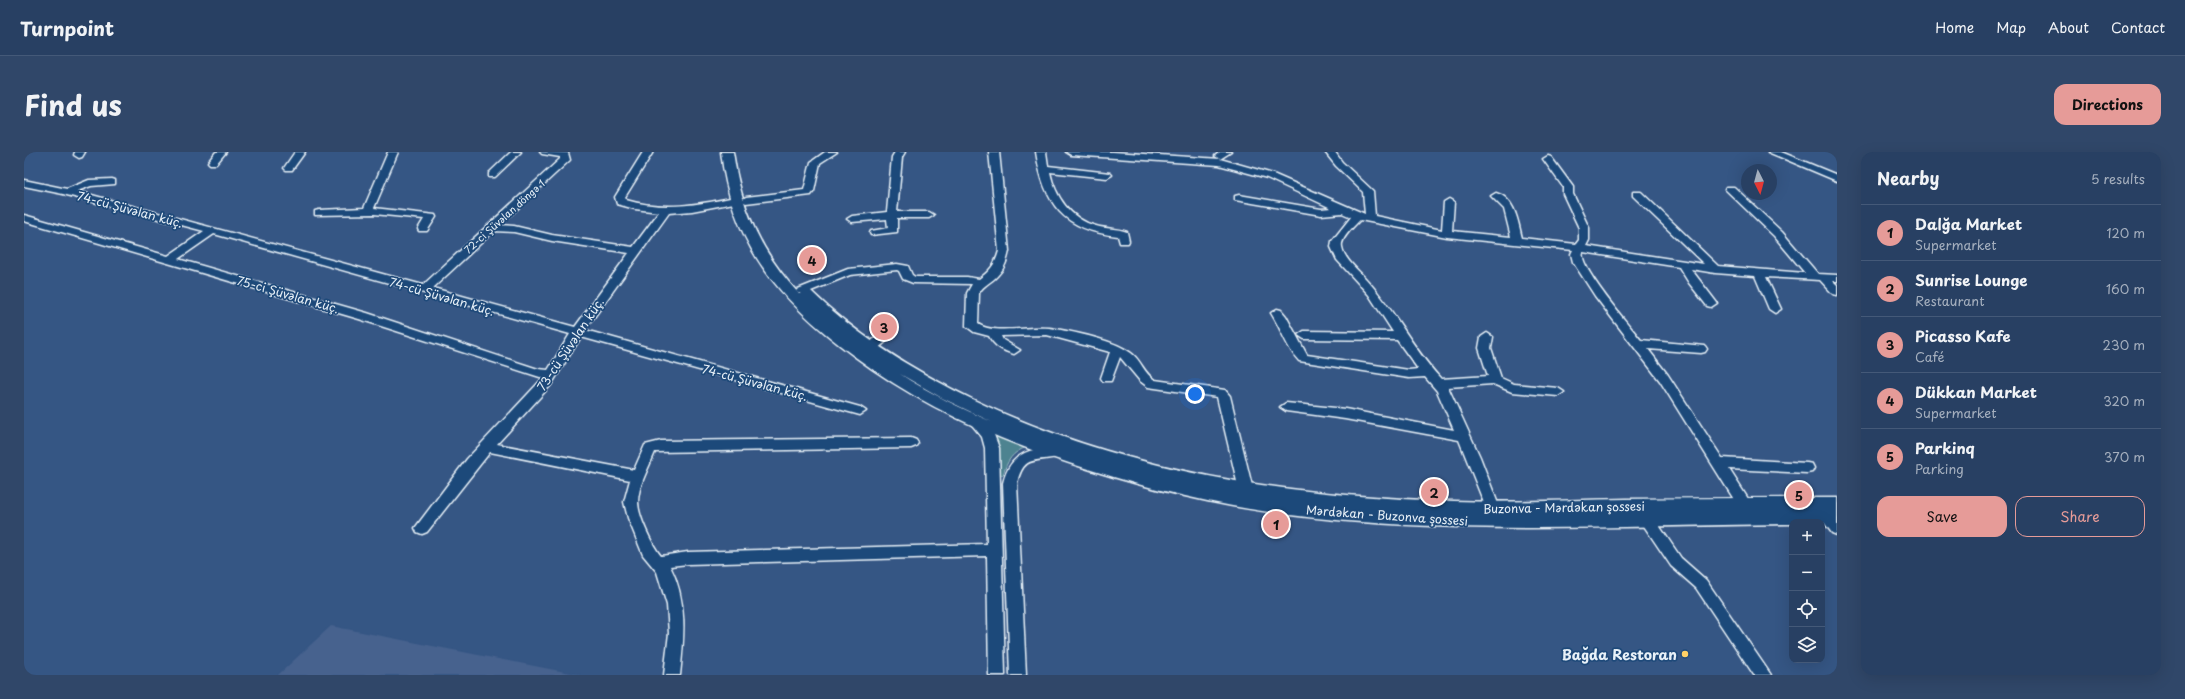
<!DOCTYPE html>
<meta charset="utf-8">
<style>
:root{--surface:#284063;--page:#304769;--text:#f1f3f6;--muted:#a5afbe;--line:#445978;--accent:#e69b98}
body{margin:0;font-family:"Playpen Sans",sans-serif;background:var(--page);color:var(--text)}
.controls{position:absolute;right:12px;bottom:12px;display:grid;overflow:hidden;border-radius:8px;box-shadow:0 4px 16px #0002}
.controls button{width:36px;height:36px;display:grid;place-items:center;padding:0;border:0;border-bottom:1px solid var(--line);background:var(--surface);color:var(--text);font:20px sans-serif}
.compass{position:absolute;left:1717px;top:12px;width:36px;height:36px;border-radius:50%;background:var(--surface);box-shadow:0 4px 16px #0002;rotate:174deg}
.you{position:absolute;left:1171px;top:242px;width:14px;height:14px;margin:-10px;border:3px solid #fff;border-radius:50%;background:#1a73e8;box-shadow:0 0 0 6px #1a73e833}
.badge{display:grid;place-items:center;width:26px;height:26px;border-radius:50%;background:var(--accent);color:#111;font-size:13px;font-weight:700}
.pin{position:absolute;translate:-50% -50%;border:2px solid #fff;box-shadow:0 1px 4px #0006}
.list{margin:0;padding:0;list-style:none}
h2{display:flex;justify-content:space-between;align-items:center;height:52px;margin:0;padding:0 16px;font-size:17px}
h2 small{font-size:13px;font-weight:400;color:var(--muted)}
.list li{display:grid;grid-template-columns:26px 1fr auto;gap:12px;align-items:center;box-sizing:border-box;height:56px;padding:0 16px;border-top:1px solid var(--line)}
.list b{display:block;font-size:15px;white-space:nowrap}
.list p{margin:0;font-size:13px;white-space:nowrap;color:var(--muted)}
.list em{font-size:13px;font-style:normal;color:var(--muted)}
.actions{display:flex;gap:8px;padding:12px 16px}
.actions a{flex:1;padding:9px 0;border:1px solid var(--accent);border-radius:12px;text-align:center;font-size:14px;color:var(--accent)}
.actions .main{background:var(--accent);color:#111}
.icon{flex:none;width:22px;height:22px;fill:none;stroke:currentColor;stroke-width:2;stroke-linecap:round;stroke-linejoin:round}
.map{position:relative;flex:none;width:1813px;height:523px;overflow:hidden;border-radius:12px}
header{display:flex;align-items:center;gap:24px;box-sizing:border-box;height:56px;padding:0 20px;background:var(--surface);border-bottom:1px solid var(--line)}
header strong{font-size:19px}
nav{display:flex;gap:22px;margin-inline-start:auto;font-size:14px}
.intro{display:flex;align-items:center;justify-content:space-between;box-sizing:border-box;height:96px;padding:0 24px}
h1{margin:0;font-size:28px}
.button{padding:10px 18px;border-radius:12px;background:var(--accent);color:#111;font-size:14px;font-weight:700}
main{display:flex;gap:24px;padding:0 24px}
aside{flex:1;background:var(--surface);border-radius:12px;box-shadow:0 4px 16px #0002}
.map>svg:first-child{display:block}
.built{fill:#47628e}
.green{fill:#4e8390;stroke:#9bbac4}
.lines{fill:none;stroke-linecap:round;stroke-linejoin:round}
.minor-casing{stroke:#e8f1f8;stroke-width:3}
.major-casing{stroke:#e8f1f8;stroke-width:3}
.minor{fill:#1f4a7a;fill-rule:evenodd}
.major{fill:#1f4a7a;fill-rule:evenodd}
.poi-dot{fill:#ffd166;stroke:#1f4a7a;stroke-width:1.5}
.labels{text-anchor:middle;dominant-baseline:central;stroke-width:3.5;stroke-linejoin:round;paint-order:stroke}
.far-street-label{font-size:10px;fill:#e8f1f8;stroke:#1f4a7a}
.street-label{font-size:12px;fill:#e8f1f8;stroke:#1f4a7a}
.near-poi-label{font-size:14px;font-weight:bold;fill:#e8f1f8;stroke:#1f4a7a;text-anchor:end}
</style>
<header>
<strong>Turnpoint</strong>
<nav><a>Home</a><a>Map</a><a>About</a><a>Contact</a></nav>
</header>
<div class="intro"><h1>Find us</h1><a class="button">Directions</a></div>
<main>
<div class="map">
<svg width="1813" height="523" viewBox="0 0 1813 523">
<rect width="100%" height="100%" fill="#355684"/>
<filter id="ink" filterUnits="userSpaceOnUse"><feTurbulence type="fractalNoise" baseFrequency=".025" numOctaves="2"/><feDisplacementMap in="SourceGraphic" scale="8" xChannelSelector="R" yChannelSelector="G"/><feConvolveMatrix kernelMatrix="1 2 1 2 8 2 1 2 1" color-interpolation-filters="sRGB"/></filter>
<g filter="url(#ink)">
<path class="built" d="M307,474L556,523H254Z"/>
<path class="green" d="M971,283L1003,295C988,300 983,309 979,323H976Z"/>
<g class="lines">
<g class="minor-casing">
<g id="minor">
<path d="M51,0H61L58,5L55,6L50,3Z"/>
<path d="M192,0H202L192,12H186L184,10Z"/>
<path d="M271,0H281L268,18H262L260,16Z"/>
<path d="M364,0H374L350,56L411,63L412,65L403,79H395L394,77L400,67L350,62L291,63V59L295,58L340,56Z"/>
<path d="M487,0H497L471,25H465V21Z"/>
<path d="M516,0L544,1L546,8L476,73L490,74L528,83L609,95L635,60L611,57L593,52L591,45L619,0H629L601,45L602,48C638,59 674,53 711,45L716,48L715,50L668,59L645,61L561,178L836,255L842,259L836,263L557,185L527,233L473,292L610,318L621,293L637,289L887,286L892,288L894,291L892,294L887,296L631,300C625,315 614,334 614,350C614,364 628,393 637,404L664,400L963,392L961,296L958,285L944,268L946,265H956L969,280L975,296L981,523H965L963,404L664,412L646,414C664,449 660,486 656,523H640L645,481L643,453L633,420L619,403L604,366L600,350L606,328L466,300L403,380L398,382L393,380L391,376L443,307L519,226L335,167L0,69V63L144,104L180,79L39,42L0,34V28L43,37L65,28L88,27L91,28V32L67,34L53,39L399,133L536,7V5L518,2ZM470,79L490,80L528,89L605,101L551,175L409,136ZM190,82L546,182L524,218L514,217L343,161L154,107Z"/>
<path d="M801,0H813L796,11L790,39L787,43L722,51L717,48L722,45L780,38L787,10Z"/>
<path d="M871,0H881L878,5L873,60H905L910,63L905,66H873V80L847,83L846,81L847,79L864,76L863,67L828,70L823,67L828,64L863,60L868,5Z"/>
<path d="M965,0H975L985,99C983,108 981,116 974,123C968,130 959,133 955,141L954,172C972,184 1009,172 1032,177C1053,181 1090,188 1107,201C1117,208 1120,222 1131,228L1201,238L1206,244L1229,338L1227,342L1222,343L1217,342L1215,338L1193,245L1124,235L1116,229L1096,205L1087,229H1079L1077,226L1086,200L1023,183L977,184L979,188L996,198L990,202C979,199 970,194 965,184L950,180L942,174L943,141L948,132L889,131L879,127L875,119L873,118L826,123L782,141H774L772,139L774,137L824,117L873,112L884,114L888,123L891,125H943L955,127C966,119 971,113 975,99Z"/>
<path d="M1012,0H1022L1024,14L1086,21L1088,23L1083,26L1026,20C1031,44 1046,67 1072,74C1082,77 1093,76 1103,80L1105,89L1104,91H1096L1094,84C1039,78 1020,52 1012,0Z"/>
<path d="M1042,0H1089L1196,7L1249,22L1341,62L1339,40L1312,14L1301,0H1311L1318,10L1349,39L1351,64L1418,78L1420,50L1425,47L1430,50L1428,79L1487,85L1480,57L1467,44L1472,41C1491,46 1494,70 1498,86L1552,92L1555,88V76L1539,42V35L1519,7L1524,4L1527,5L1549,35V42L1565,76V88L1562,94L1680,112L1609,44V40H1617L1694,114L1781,121L1750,84L1701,37L1702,35H1710L1758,80L1794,122L1813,123V129H1809L1813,133V143L1809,142L1796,128L1742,125L1757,157L1751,161L1745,157L1731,124L1691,121L1667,117L1693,151L1687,155L1683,154L1665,131L1655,115L1559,100C1553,114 1607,175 1617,188L1681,194L1683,197L1681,200L1677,201L1624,197L1644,223L1698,306L1783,311L1788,312L1790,316L1788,320L1783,321L1705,317L1728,353L1726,357L1721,358L1716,357L1636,229L1571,144L1549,110L1547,102L1549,98L1423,85L1336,68C1330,74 1316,87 1318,95C1320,107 1334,118 1342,127C1371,158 1387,195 1417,227L1464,224L1455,196L1457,185L1463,181L1469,185L1467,196L1477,226L1490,232L1534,236L1540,240L1534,244L1488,240L1469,232L1424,235L1456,305L1476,357L1474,361L1469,362L1464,361L1435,288L1321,267L1262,259L1256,255L1262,251L1321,257L1430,278L1413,239L1401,225L1385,226L1275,209C1263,197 1257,176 1247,161L1253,157L1257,158L1262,164L1283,203L1385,218L1394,217L1373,188L1280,187L1274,183L1280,179L1369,180L1345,143L1313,108L1307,95L1308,89L1327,65L1318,61L1297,63L1211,48V44L1215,43L1297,57L1307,56L1243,26L1195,13L1047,3Z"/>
<path d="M1196,0H1207L1196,7L1191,4Z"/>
<path d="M1744,0H1757L1813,23V29Z"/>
<path d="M863,178L869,182L867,185L851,199H843L841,196L843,193L859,179Z"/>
<path d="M1022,296L1036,298L1038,301L1036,304C1013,311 1000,301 993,331L1002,523H986L979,331C985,307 998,298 1022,296Z"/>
<path d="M1803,359L1808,361L1813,367V383L1808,381L1796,365L1798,361Z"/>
<path d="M1623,361L1628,363L1657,406L1682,428L1747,523H1730L1672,436L1647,414L1618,371L1616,367L1618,363Z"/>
</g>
</g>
<g class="major-casing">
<path id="major" d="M697,0H709C717,57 736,99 775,142L782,138L787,139C835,186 892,220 952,249C1101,320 1266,345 1430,349C1487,351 1545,348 1602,347C1673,346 1743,346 1813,346V372L1768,370V372C1598,374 1428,384 1258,362C1193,353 1129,338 1067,318C982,292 901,257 830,204C756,149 708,94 697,0ZM876,222L918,246L968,270C937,256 905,241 876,222Z"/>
</g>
<use href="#minor" class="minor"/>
<use href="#major" class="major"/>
</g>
</g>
<circle class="poi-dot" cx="1661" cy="502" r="4"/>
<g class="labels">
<g class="far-street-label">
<text transform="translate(480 64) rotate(-42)">72-ci Şüvəlan döngə 1</text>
</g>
<g class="street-label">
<text transform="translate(106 57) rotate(15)">74-cü Şüvəlan küç.</text>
<text transform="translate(264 142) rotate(16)">75-ci Şüvəlan küç.</text>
<text transform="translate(418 144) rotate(16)">74-cü Şüvəlan küç.</text>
<text transform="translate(546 192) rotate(-56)">73-cü Şüvəlan küç.</text>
<text transform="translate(731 230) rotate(15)">74-cü Şüvəlan küç.</text>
<text transform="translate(1540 355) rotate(-1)">Buzonva - Mərdəkan şossesi</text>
<text transform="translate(1363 363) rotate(4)">Mərdəkan - Buzonva şossesi</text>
</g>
<g class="near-poi-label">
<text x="1653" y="502">Bağda Restoran</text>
</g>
</g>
</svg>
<div class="controls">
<button>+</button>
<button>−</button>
<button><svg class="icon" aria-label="locate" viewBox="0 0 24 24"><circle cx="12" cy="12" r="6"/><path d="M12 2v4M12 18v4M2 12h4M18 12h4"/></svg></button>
<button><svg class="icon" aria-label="layers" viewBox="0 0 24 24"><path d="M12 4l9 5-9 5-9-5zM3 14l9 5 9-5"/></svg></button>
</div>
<svg class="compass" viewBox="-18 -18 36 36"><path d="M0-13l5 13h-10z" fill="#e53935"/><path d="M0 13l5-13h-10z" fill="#a5afbe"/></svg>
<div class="you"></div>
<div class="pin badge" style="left:1252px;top:372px">1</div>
<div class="pin badge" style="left:1410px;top:340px">2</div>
<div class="pin badge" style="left:860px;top:175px">3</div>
<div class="pin badge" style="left:788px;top:108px">4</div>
<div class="pin badge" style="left:1775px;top:343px">5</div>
</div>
<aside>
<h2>Nearby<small>5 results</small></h2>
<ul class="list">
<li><span class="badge">1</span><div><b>Dalğa Market</b><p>Supermarket</p></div><em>120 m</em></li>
<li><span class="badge">2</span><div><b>Sunrise Lounge</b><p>Restaurant</p></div><em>160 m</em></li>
<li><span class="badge">3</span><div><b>Picasso Kafe</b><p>Café</p></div><em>230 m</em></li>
<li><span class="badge">4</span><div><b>Dükkan Market</b><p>Supermarket</p></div><em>320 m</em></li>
<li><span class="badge">5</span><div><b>Parkinq</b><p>Parking</p></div><em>370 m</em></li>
</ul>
<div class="actions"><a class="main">Save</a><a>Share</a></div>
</aside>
</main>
